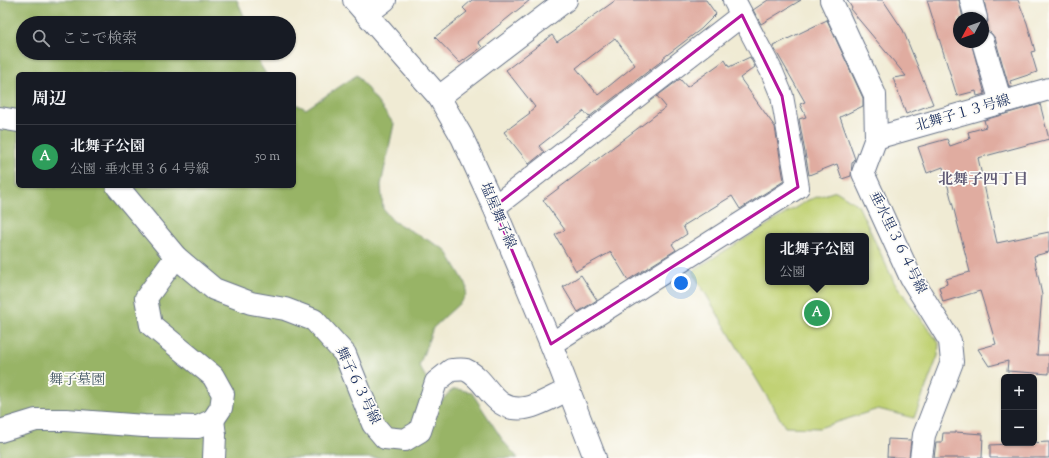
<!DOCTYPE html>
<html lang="ja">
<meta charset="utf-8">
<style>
:root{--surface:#171b24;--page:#20242c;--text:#f1f3f6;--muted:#9ea1a6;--line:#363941;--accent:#d690ce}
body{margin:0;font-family:"Sorts Mill Goudy","Noto Serif JP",serif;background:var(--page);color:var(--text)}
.controls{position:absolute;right:12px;bottom:12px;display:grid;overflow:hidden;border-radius:6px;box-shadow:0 1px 3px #0004}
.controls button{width:36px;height:36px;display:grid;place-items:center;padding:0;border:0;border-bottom:1px solid var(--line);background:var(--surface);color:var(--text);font:20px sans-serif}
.compass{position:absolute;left:953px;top:12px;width:36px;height:36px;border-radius:50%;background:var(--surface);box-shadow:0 1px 3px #0004;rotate:229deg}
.you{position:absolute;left:681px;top:283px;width:14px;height:14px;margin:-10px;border:3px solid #fff;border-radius:50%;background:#1a73e8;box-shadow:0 0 0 6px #1a73e833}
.badge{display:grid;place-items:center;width:26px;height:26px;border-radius:50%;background:var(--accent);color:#fff;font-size:13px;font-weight:700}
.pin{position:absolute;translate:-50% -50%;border:2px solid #fff;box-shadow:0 1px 4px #0006}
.popup{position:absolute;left:765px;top:233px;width:104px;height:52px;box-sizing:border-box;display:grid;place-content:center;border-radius:6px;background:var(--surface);filter:drop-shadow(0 1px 3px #0005);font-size:13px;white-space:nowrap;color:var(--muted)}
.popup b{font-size:15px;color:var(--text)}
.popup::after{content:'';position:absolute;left:50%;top:100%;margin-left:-8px;border:8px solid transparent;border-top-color:var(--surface)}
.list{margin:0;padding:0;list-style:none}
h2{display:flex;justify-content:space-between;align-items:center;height:52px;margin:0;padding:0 16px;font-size:17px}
h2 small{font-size:13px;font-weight:400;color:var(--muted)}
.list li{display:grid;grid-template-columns:26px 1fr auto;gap:12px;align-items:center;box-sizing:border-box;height:64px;padding:0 16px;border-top:1px solid var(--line)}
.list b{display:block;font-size:15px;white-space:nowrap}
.list p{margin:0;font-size:13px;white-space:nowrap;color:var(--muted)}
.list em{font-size:13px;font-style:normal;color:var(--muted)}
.icon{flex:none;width:22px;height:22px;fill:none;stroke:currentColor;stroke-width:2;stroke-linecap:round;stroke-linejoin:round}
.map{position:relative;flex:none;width:1049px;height:458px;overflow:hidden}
.search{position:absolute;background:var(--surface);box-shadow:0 1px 3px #0004;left:16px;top:16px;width:280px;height:44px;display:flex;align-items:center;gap:10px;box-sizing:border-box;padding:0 14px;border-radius:22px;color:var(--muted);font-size:15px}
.panel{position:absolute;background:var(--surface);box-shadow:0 1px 3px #0004;left:16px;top:72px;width:280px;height:116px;border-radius:6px}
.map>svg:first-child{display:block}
.green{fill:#c1d274;stroke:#6e8069;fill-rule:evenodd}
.forest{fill:#98b466;stroke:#5a7262}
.building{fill:#e0aca0;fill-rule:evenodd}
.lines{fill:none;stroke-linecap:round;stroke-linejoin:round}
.street-casing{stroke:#667187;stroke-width:24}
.secondary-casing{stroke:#667187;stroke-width:24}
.street{stroke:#fff;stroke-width:22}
.secondary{stroke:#fff;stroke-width:22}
.marked{fill:none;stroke:#b5179e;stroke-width:3;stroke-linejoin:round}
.labels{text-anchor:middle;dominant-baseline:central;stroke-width:3.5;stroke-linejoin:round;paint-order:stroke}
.street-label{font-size:14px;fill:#1b2f5e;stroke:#fdfcf7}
.park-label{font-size:14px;fill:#445864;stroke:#fdfcf7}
.neighbourhood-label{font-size:15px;font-weight:bold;fill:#605b75;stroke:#fdfcf7}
</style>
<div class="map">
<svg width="1049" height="458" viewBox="0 0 1049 458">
<rect width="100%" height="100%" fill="#fdfcf7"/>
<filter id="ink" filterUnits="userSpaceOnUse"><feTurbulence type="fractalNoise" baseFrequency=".025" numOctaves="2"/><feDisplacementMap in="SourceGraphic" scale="8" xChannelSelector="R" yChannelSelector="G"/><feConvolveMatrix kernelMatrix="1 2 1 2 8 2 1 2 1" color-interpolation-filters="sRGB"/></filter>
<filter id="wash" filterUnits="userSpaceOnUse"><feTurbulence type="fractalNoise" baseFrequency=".012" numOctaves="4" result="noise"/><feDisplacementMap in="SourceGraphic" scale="16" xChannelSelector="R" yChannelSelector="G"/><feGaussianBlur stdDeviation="0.9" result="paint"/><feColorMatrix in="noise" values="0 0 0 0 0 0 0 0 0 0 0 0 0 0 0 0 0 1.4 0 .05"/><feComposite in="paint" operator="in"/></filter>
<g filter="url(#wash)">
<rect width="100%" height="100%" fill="#f0ebd4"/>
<path class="green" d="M836,191L858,205L894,282L939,343L938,356L914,418L878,409L819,428L785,427L692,271L808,200ZM768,236H866V282H768Z"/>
<path class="forest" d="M0,0H237L247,23H23V53H253L266,74H18V186H294V103L306,109L357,75L394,124L381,185L383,209L393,221L446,250L467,286L466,294L462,301L433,328L419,366L441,402C453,387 453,387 472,393L504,442L518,458H0Z"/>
<g id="blocks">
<g class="building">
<path d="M472,0H530L478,42L482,47L460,63L435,37L467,12L463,8Z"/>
<path d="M616,0H706L716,14L701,29L663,58L664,59L589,117L584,111L539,146L544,152L529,164L504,132L530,113L529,112L535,107L506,70L552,35L557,42ZM615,38L635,65L598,95L576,68Z"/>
<path d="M768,0H801L761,24L753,10Z"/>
<path d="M847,0H883L903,30L933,104L906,114L893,78L906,76L850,9L852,8Z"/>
<path d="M927,0H959L963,18H959V42H971L985,94L977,96L976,91L957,96Z"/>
<path d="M984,0H1018L1027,23L1035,51L1031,52L1037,72L1010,81L1012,87H1009L995,38L991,33L983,30L988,21Z"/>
<path d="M827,20L863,98V106L840,117L855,159L852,163L851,176L842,179L837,164L809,175L799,119L806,117L800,104L805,102L773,46Z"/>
<path d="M750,57L755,67L740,78L775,127L784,181L740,209L732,196L683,226L687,234L672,244L676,250L628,280L611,252L576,271L555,235L565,230L543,200L666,107L657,96L680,79L687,87L725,60L729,67Z"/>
<path d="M1040,104L1049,139L978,158L997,243L1049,232V252L1034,256L1042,295L1037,355H1049V374L1007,371L1008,361L989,366L978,349L996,344L980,291L943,302L939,287L947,284L946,279L970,272L943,167L927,173L918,147L947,139L950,146L970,139L968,132L986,127L984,120Z"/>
<path d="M581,275L597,300L578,312L563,287Z"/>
<path d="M955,432L983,434L982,458H934L936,442H942L943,433H955Z"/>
<path d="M888,439L911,440L909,458L887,457Z"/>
<path d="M1049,442V458H990V445Z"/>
</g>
</g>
</g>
<g filter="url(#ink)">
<use href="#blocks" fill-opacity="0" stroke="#667187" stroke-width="1"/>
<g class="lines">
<g class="street-casing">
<g id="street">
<path d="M831,0L875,95L876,138L863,173L911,278L950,341L952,362L924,435L921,458"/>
<path d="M971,0L976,18"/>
<path d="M368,13L385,0"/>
<path d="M983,42L1001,103"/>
<path d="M439,97L566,0"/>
<path d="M0,118L18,121"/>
<path d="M876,138L1049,89"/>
<path d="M117,186L176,257L214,289L251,303L285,309L314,320L345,354L373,424L385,438L405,440L420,431L436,382L451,370C455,370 462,369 466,370C489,380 492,413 525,408C537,407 556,395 568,390"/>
<path d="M494,207L742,15"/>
<path d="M551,344L798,187L782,96L772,72L734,0"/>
<path d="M213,420L215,435L214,458"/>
<path d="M0,431L36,420H66L144,426L198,427L213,420L221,408L223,394L213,376L151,325L146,298L176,257"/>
</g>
</g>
<g class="secondary-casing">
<path id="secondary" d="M354,0L439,97L462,137L494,207L551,344L595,458"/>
</g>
<use href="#street" class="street"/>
<use href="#secondary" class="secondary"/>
</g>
</g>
<path class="marked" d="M742,15L782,96L798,187L551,344L494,207Z"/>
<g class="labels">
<g class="street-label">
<text transform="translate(963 114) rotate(-16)">北舞子１３号線</text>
<text transform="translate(497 216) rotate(67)">塩屋舞子線</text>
<text transform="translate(897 243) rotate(64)">垂水里３６４号線</text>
<text transform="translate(357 386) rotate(64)">舞子６３号線</text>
</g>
<g class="park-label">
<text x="77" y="381">舞子墓園</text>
</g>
<g class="neighbourhood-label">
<text x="983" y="180">北舞子四丁目</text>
</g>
</g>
</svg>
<div class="controls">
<button>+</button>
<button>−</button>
</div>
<svg class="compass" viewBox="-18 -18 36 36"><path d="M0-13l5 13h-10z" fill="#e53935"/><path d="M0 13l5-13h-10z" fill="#9ea1a6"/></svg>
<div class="you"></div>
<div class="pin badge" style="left:817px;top:313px;background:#2e9e5b">A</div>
<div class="popup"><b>北舞子公園</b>公園</div>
<div class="search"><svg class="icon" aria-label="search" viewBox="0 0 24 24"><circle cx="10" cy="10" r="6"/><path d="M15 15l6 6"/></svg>ここで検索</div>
<section class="panel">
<h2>周辺<small></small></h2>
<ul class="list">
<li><span class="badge" style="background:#2e9e5b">A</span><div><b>北舞子公園</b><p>公園 · 垂水里３６４号線</p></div><em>50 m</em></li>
</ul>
</section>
</div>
